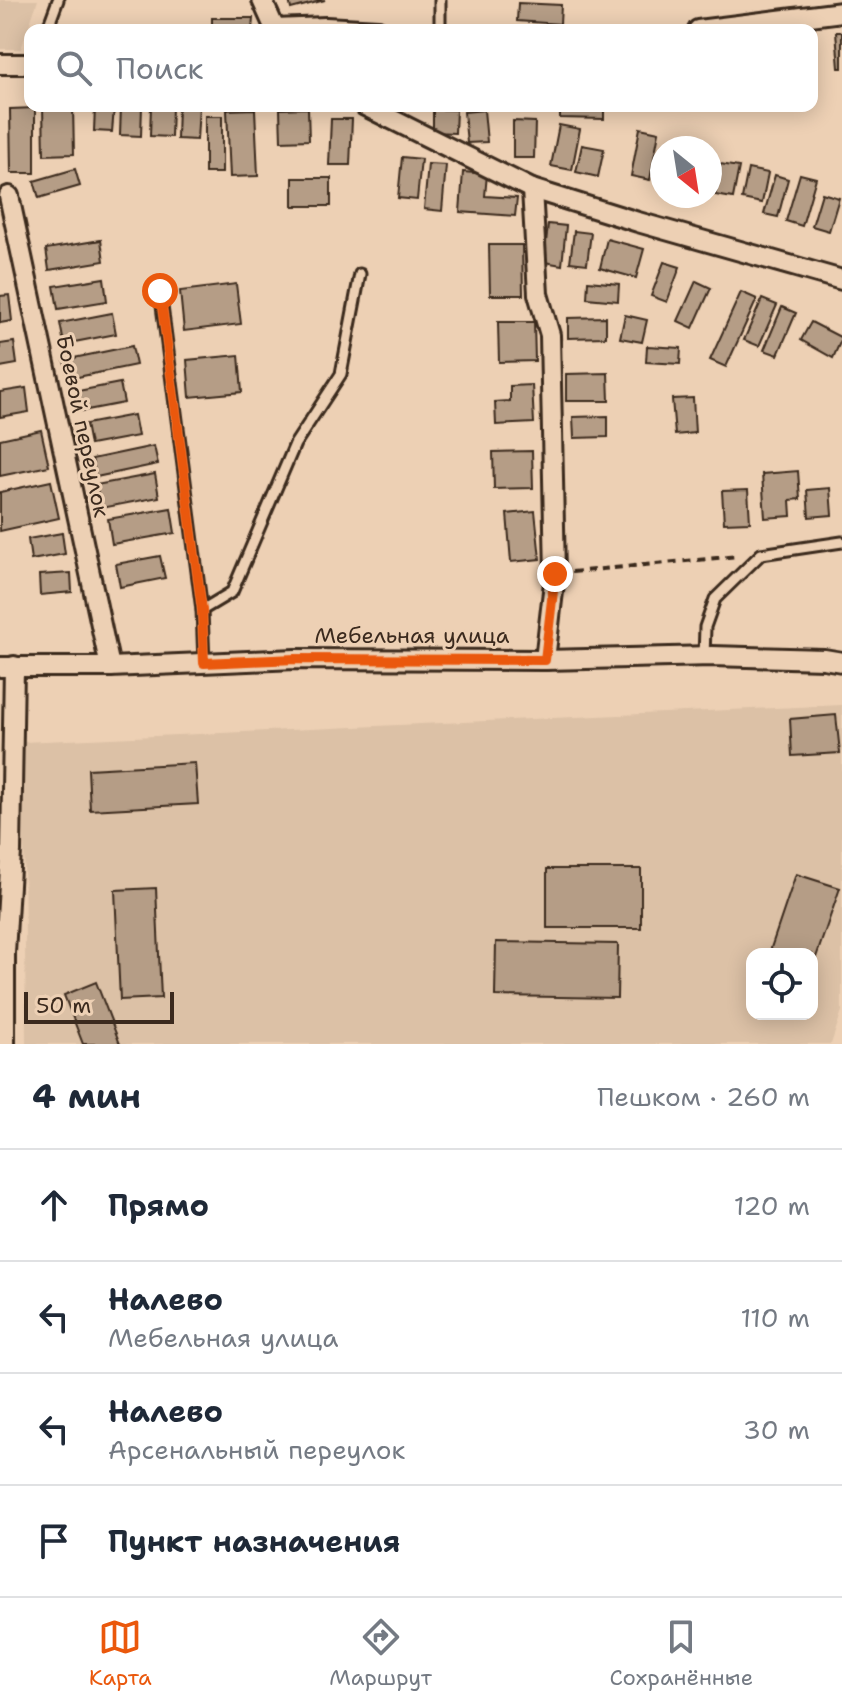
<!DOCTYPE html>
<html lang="ru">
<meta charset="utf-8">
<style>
:root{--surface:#fff;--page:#f6f6f7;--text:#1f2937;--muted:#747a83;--line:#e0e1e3;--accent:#ea580c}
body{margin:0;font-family:"Shantell Sans",sans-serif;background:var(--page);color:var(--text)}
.controls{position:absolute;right:24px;bottom:24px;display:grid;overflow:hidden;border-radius:16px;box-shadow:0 4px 20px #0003}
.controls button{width:72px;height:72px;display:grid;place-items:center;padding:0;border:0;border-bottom:2px solid var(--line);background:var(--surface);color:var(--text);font:40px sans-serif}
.compass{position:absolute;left:650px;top:136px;width:72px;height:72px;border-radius:50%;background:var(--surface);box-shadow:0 4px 20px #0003;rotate:150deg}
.scale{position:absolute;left:24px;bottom:20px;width:150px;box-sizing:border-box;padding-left:8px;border:4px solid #3b2a1e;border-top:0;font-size:22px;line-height:28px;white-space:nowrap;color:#3b2a1e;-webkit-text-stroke:6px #edd0b4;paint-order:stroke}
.stop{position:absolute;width:24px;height:24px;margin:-18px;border:6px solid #ea580c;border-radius:50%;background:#fff}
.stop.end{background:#ea580c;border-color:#fff;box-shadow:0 2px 8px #0008}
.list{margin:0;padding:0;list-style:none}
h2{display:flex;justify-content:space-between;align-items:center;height:104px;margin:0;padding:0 32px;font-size:34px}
h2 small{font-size:26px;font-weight:400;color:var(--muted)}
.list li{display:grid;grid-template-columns:52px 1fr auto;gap:24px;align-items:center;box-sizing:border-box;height:112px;padding:0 32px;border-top:2px solid var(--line)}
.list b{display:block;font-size:30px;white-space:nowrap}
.list p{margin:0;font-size:26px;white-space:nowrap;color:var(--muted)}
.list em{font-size:26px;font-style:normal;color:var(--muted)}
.icon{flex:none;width:44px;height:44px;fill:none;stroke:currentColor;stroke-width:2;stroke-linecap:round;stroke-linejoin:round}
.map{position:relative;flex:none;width:842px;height:1044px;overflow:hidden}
.search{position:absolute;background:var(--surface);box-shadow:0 4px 20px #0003;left:24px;right:24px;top:24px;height:88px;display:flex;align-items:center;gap:20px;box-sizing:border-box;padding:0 28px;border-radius:16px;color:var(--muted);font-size:30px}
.sheet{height:552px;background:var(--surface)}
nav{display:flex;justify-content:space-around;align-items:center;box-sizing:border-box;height:112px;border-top:2px solid var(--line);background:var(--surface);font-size:22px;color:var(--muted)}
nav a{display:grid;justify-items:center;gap:4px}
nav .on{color:var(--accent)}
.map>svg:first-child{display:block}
.built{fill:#dcc1a6;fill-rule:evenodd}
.building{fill:#b59d86;stroke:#3b2a1e;stroke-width:2}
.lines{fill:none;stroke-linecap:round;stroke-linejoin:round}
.lane-casing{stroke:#3b2a1e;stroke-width:15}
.street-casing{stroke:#3b2a1e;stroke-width:24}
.path{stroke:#3b2a1e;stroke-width:4;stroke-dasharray:8 6;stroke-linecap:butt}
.lane{stroke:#edd0b4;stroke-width:9}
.street{stroke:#edd0b4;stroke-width:18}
.route{stroke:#ea580c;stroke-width:10}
.labels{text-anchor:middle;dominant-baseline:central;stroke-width:6;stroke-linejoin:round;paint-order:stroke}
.street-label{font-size:22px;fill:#3b2a1e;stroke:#edd0b4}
</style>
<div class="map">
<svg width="842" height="1044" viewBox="0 0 842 1044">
<rect width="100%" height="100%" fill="#edd0b4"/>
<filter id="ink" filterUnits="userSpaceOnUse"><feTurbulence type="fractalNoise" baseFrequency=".0125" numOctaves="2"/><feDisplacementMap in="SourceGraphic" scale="16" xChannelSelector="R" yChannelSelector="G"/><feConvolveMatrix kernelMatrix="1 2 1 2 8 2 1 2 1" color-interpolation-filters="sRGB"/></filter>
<g filter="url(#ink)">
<g class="built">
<path d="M0,0H38L21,49H0Z"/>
<path d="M842,705V1011L831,1044H26L23,742ZM752,954H812V1014H752Z"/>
</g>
<g class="building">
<path d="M289,0H325L291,9Z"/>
<path d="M518,3L561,5L560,24L517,21Z"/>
<path d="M212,18H253L252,30H212Z"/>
<path d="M836,32H842V68H839Z"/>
<path d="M43,106H73L74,154L44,155Z"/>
<path d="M121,106H142L141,136L120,135Z"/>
<path d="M151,106H172L171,137L150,136Z"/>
<path d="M178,106H199L197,140L177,139Z"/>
<path d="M560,106H604V119L560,118Z"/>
<path d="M95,107L114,108L112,132L94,131Z"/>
<path d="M35,108V173H11L10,109Z"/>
<path d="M308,108L309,140L281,141L280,109Z"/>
<path d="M255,109L258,176L230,177L227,110Z"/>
<path d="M433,109L456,110L455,133L433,132Z"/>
<path d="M484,110L487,142L467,143L464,112Z"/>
<rect x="205" y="116" width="17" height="57"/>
<path d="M331,119H352L350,165H329Z"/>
<path d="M513,121L535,122L534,158H513Z"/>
<path d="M559,125L580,129L572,170L551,166Z"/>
<path d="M640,128L659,132L650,180L631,176Z"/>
<path d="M582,145L604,149L598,177L576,172Z"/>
<path d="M402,157L421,159L417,200L398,198Z"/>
<path d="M428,164L446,165L442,211L424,209Z"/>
<path d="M720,164L739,167L733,198L715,195Z"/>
<path d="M75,169L80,186L39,198L34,181Z"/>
<path d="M748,169L768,173L762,203L742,199Z"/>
<path d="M463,172L487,174L485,196L517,198L515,216L460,212Z"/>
<path d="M800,174L816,178L802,226L786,221Z"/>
<path d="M775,175L788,179L778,217L764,214Z"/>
<rect x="293" y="178" width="38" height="28"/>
<path d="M822,193L839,198L829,231L812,226Z"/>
<path d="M548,224L566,226L562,265L544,262Z"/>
<path d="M574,231L591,233L587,264L570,262Z"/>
<path d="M607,239L644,249L636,278L600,268Z"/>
<path d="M101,240L104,261L49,270L46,249Z"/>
<path d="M489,245H522L523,295H490Z"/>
<path d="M664,262L680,267L667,302L651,296Z"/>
<path d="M104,278L107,301L58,309L54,286Z"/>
<path d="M588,281L619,284L618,301L587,298Z"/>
<path d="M696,281L711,288L693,328L678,321Z"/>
<path d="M236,284L241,324L184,331L180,291Z"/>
<path d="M741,292L757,299L726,367L710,360Z"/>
<path d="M9,295L12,321L0,323V296Z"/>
<path d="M762,299L777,305L759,346L744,340Z"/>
<path d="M782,307L796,313L778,355L764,350Z"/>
<path d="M112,313L116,334L64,344L60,323Z"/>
<path d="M625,315L647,320L642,342L620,338Z"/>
<path d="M606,317V337L568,338V318Z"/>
<path d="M498,322H534L535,361L499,362Z"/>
<path d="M811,322L842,338L833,358L801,340Z"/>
<path d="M14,342L17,364L0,367V344Z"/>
<path d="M132,346L136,365L68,379L64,360Z"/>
<path d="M647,346L681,348L680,364L646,362Z"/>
<path d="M239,355L242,392L190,397L187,360Z"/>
<path d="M608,373L609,401H566V374Z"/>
<path d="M120,383L124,403L82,411L78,391Z"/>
<path d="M532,385L534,423L496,425L495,402L510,401V386Z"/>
<path d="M26,388L29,412L0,417V392Z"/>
<path d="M693,398L695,433L675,435L672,399Z"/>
<path d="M134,415L138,436L90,445L86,424Z"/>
<path d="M608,416V437L574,438L573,417Z"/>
<path d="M41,430L49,466L0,476V439Z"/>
<path d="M154,446L158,464L96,477L92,459Z"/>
<path d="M532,451L533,488L494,489L493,452Z"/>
<path d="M798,471L800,499L790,500L791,516L765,518L762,474Z"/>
<path d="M155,474L159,497L101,508L96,485Z"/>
<path d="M51,481L59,518L0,531V492Z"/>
<path d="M830,488L832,515L809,517L807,490Z"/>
<path d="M748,490L750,522L724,523L722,491Z"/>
<path d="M171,508L175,533L112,544L108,519Z"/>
<path d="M535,511L540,559L511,562L507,514Z"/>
<path d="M62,533L65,554L31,560L28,539Z"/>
<path d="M160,556L165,578L120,587L116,564Z"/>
<path d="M71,573L72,592L40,595L39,575Z"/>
<path d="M836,715L840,753L792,756L790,719Z"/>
<path d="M195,763L198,804L90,810L88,769Z"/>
<rect x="547" y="869" width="94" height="59"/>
<path d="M796,874L840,888L812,969V954H769Z"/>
<path d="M156,888L161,998L120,1000L115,890Z"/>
<path d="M496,942L618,944L617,998L495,996Z"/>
<path d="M96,982L120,1044H83L64,995Z"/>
</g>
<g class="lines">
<g class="lane-casing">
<g id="lane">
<path d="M47,30L58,0"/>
<path d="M440,30V0"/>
<path d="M160,291L202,610L204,663"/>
<path d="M202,610L232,592L295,444L341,374L360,274"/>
<path d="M704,657L705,627L715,599L761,554L842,542"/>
</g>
</g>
<g class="street-casing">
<g id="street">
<path d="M262,0L275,29L326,27L378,30"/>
<path d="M698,30L842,12"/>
<path d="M0,64H30"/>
<path d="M365,106L532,189L638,222L842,280"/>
<path d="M532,189L538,294L550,335L555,574L545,660"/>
<path d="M9,196L110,667"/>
<path d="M0,667H110L295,659L545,660L712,656L824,659L842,662"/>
<path d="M5,1044V953L11,851L14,666"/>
</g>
</g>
<path class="path" d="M572,572L738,556"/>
<use href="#lane" class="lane"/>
<use href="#street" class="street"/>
</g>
</g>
<g class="lines" filter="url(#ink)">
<path class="route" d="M160,291L202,610L204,663L295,659L545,660L555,574"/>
</g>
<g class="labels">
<g class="street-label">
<text transform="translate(83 426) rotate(78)">Боевой переулок</text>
<text x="412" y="635">Мебельная улица</text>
</g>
</g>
</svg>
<div class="controls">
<button><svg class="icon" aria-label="locate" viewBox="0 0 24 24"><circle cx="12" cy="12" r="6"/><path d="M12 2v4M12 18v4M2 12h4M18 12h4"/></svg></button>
</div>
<svg class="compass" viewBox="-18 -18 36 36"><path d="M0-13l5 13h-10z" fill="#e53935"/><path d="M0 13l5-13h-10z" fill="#747a83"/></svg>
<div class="scale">50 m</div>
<div class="stop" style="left:160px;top:291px"></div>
<div class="stop end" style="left:555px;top:574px"></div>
<div class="search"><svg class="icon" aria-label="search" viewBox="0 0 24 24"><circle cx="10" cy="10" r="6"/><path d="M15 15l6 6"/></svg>Поиск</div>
</div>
<section class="sheet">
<h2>4 мин<small>Пешком · 260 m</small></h2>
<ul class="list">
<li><svg class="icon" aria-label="ahead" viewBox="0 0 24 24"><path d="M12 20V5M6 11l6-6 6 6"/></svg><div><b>Прямо</b></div><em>120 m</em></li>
<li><svg class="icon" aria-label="left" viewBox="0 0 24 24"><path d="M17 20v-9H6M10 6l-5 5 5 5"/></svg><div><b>Налево</b><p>Мебельная улица</p></div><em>110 m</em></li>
<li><svg class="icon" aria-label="left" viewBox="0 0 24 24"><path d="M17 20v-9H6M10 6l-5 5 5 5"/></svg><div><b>Налево</b><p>Арсенальный переулок</p></div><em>30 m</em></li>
<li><svg class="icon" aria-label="arrive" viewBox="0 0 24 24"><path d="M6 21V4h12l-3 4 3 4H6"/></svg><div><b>Пункт назначения</b></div></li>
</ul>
</section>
<nav>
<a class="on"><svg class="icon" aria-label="map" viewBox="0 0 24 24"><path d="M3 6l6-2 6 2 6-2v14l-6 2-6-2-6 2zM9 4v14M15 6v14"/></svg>Карта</a>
<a><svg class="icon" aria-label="directions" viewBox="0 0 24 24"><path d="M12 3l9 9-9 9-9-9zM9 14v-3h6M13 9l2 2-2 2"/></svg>Маршрут</a>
<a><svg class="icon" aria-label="saved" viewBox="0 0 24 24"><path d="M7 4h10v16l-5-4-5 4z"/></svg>Сохранённые</a>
</nav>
